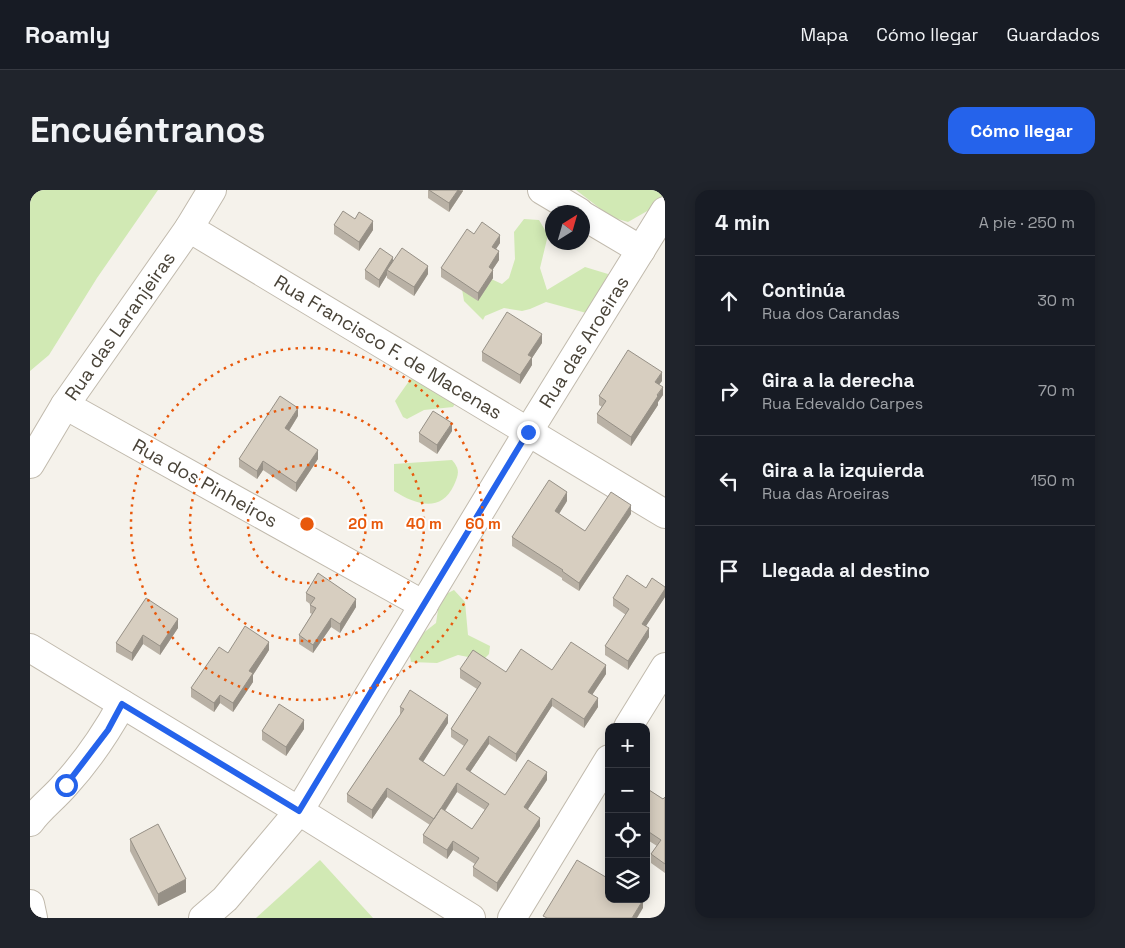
<!DOCTYPE html>
<html lang="es">
<meta charset="utf-8">
<style>
:root{--surface:#171b24;--page:#20242c;--text:#f1f3f6;--muted:#9ea1a6;--line:#363941;--accent:#2563eb}
body{margin:0;font-family:"Space Grotesk",sans-serif;background:var(--page);color:var(--text)}
.controls{position:absolute;right:15px;bottom:15px;display:grid;overflow:hidden;border-radius:10px;box-shadow:0 2px 12px #0003}
.controls button{width:45px;height:45px;display:grid;place-items:center;padding:0;border:0;border-bottom:1px solid var(--line);background:var(--surface);color:var(--text);font:25px sans-serif}
.compass{position:absolute;left:515px;top:15px;width:45px;height:45px;border-radius:50%;background:var(--surface);box-shadow:0 2px 12px #0003;rotate:37deg}
.stop{position:absolute;width:15px;height:15px;margin:-11px;border:4px solid #2563eb;border-radius:50%;background:#fff}
.stop.end{background:#2563eb;border-color:#fff;box-shadow:0 1px 5px #0008}
.list{margin:0;padding:0;list-style:none}
h2{display:flex;justify-content:space-between;align-items:center;height:65px;margin:0;padding:0 20px;font-size:21px}
h2 small{font-size:16px;font-weight:400;color:var(--muted)}
.list li{display:grid;grid-template-columns:32px 1fr auto;gap:15px;align-items:center;box-sizing:border-box;height:90px;padding:0 20px;border-top:1px solid var(--line)}
.list b{display:block;font-size:19px;white-space:nowrap}
.list p{margin:0;font-size:16px;white-space:nowrap;color:var(--muted)}
.list em{font-size:16px;font-style:normal;color:var(--muted)}
.icon{flex:none;width:28px;height:28px;fill:none;stroke:currentColor;stroke-width:2;stroke-linecap:round;stroke-linejoin:round}
.map{position:relative;flex:none;width:635px;height:728px;overflow:hidden;border-radius:15px}
header{display:flex;align-items:center;gap:30px;box-sizing:border-box;height:70px;padding:0 25px;background:var(--surface);border-bottom:1px solid var(--line)}
header strong{font-size:24px}
nav{display:flex;gap:28px;margin-inline-start:auto;font-size:18px}
.intro{display:flex;align-items:center;justify-content:space-between;box-sizing:border-box;height:120px;padding:0 30px}
h1{margin:0;font-size:35px}
.button{padding:12px 22px;border-radius:15px;background:var(--accent);color:#fff;font-size:18px;font-weight:700}
main{display:flex;gap:30px;padding:0 30px}
aside{flex:1;background:var(--surface);border-radius:15px;box-shadow:0 2px 12px #0003}
.map>svg:first-child{display:block}
.green{fill:#d1e9b4}
.lines{fill:none;stroke-linecap:round;stroke-linejoin:round}
.minor-casing{stroke:#c1baad;stroke-width:30}
.minor{stroke:#fff;stroke-width:28}
.wall{fill:#b9b1a5;fill-rule:evenodd}
.shaded-wall{fill:#969086}
.building{fill:#d7cec0;stroke:#969086}
.route{stroke:#2563eb;stroke-width:6}
.ring{fill:none;stroke:#e8590c;stroke-width:2.5;stroke-dasharray:2.5 5}
.labels{text-anchor:middle;dominant-baseline:central;stroke-width:4;stroke-linejoin:round;paint-order:stroke}
.street-label{font-size:19px;fill:#494338;stroke:#fff}
.centre{fill:#e8590c;stroke:#fff;stroke-width:2.5}
.ring-label{font-size:15px;text-anchor:middle;font-weight:bold;fill:#e8590c;stroke:#fff;stroke-width:4;stroke-linejoin:round;paint-order:stroke}
</style>
<header>
<strong>Roamly</strong>
<nav><a>Mapa</a><a>Cómo llegar</a><a>Guardados</a></nav>
</header>
<div class="intro"><h1>Encuéntranos</h1><a class="button">Cómo llegar</a></div>
<main>
<div class="map">
<svg width="635" height="728" viewBox="0 0 635 728">
<rect width="100%" height="100%" fill="#f5f2eb"/>
<g class="green">
<path d="M0,0H128L67,88L19,165L0,181Z"/>
<path d="M546,0H635V9L633,12L598,32L581,27Z"/>
<path d="M494,29L509,30L518,45L510,78L517,100L555,77L578,84L576,94L560,124L516,112L500,119L492,121L474,118L455,126L453,130L434,111L431,93L442,80L472,94L479,88L485,69L484,42Z"/>
<path d="M384,184L430,204L423,217L394,220L377,229L373,227L365,211Z"/>
<path d="M422,270C430,279 429,284 424,295C411,323 386,315 364,301V274Z"/>
<path d="M424,400L435,412L438,445L460,456L459,464L453,470L428,465L407,473L381,472L378,455L406,433L410,407Z"/>
<path d="M290,670L343,728H226Z"/>
</g>
<g class="lines">
<g class="minor-casing">
<g id="minor">
<path d="M512,0L549,22"/>
<path d="M552,25L611,60"/>
<path d="M159,38L635,324"/>
<path d="M35,215L394,415"/>
<path d="M0,274L35,215L159,38L182,0"/>
<path d="M0,458L269,621L441,728"/>
<path d="M598,537L635,477"/>
<path d="M0,632C10,618 24,608 35,595C57,571 76,543 92,514"/>
<path d="M0,714L3,728"/>
<path d="M173,728L195,709L269,621L498,242L635,21"/>
<path d="M482,728L579,569"/>
</g>
</g>
<use href="#minor" class="minor"/>
</g>
<g class="wall">
<path d="M398,0H433V1L419,22L398,8Z"/>
<path d="M304,35L343,40L329,61L304,44Z"/>
<path d="M444,44L470,53L466,59L469,70L463,79V88L448,111L411,87V78Z"/>
<path d="M363,71L398,84L384,106L357,88V85L349,98L335,89V80Z"/>
<path d="M512,153L502,168V175L490,194L452,171V162Z"/>
<path d="M632,191L629,194L633,205L628,212V215L601,256L567,233V224L572,217L569,215V206Z"/>
<path d="M268,226L259,241L288,269L266,302L233,280L227,289L209,277V269Z"/>
<path d="M422,241L407,264L389,252V243Z"/>
<path d="M537,311L529,324L555,341L601,324L549,401L532,390V388L482,356V347Z"/>
<path d="M635,397V407L616,436L619,447L598,480L575,465V456L596,425L583,416V408L616,398Z"/>
<path d="M276,403L326,417L310,443L301,437L283,463L269,454V445L282,424L280,423V414L276,411Z"/>
<path d="M148,429V438L130,465L113,454L102,471L86,462V453Z"/>
<path d="M239,460L223,485V492L203,522L190,513L184,522L161,507V498L198,463Z"/>
<path d="M430,479L476,482L522,480L576,484L562,505L568,517L554,538L522,516L486,572L459,554L440,582L475,605L517,590L498,619L510,636L467,702L443,686V677L445,674L423,660L417,669L393,653V645L400,635L357,607L342,629L317,612V604L370,525V517L418,533L393,572L414,586L434,556L421,547V539L447,499L430,488ZM427,602L455,620L442,639L415,621Z"/>
<path d="M274,539L256,566L232,550V541Z"/>
<path d="M616,598L633,609L635,607V683L621,673V664L627,656L616,649Z"/>
<path d="M100,649L156,702L128,716L100,661Z"/>
</g>
<g class="shaded-wall">
<path d="M428,0L433,1L419,22V13Z"/>
<path d="M343,31V40L329,61V52Z"/>
<path d="M470,45V53L462,65V57Z"/>
<path d="M469,61V70L459,85V77Z"/>
<path d="M363,67V76L357,80V85L349,98V90Z"/>
<path d="M398,76V84L384,106V97Z"/>
<path d="M463,80V88L448,111V103Z"/>
<path d="M512,144V153L502,168V175L490,194V185L498,165Z"/>
<path d="M632,182V191L625,200V192Z"/>
<path d="M633,197V205L628,212V215L601,256V247Z"/>
<path d="M268,218V226L255,247V238Z"/>
<path d="M422,233V241L407,264V255Z"/>
<path d="M288,260V269L266,302V293Z"/>
<path d="M233,271V280L227,289V281Z"/>
<path d="M537,302V311L525,330V321Z"/>
<path d="M601,315V324L549,401V393Z"/>
<path d="M635,399V407L612,442V434Z"/>
<path d="M326,409V417L310,443V434Z"/>
<path d="M301,428V437L283,463V455Z"/>
<path d="M148,429V438L130,465V456Z"/>
<path d="M619,438V447L598,480V471Z"/>
<path d="M113,445V454L102,471V463Z"/>
<path d="M239,452V460L223,485V492L203,522V513L219,481Z"/>
<path d="M576,475V484L558,511V502Z"/>
<path d="M190,505V513L184,522V513Z"/>
<path d="M522,508V516L486,572V564Z"/>
<path d="M568,508V517L554,538V529Z"/>
<path d="M418,525V533L389,578V569Z"/>
<path d="M274,530V539L256,566V557Z"/>
<path d="M459,546V554L436,588V579Z"/>
<path d="M517,582V590L494,625V617Z"/>
<path d="M427,593V602L404,637V629Z"/>
<path d="M357,598V607L342,629V620Z"/>
<path d="M510,628V636L467,702V693Z"/>
<path d="M423,651V660L417,669V660Z"/>
<path d="M156,689V702L128,716V704Z"/>
<path d="M613,710V718L607,728H602Z"/>
</g>
<g class="building">
<path d="M399,0H428L419,13Z"/>
<path d="M313,21L325,29L329,22L343,31L329,52L304,35Z"/>
<path d="M452,32L470,45L462,57L469,61L459,77L463,80L448,103L411,78L437,39L444,44Z"/>
<path d="M350,58L363,67L349,90L335,80Z"/>
<path d="M372,58L398,76L384,97L357,80Z"/>
<path d="M477,122L512,144L498,165L502,167L490,185L452,162Z"/>
<path d="M598,160L632,182L625,192L633,197L627,205L628,206L601,247L567,224L576,211L569,206Z"/>
<path d="M250,206L268,218L255,238L288,260L266,293L233,271L227,281L209,269Z"/>
<path d="M403,221L422,233L407,255L389,243Z"/>
<path d="M519,290L537,302L525,321L555,341L581,302L601,315L549,393L532,381L533,380L482,347Z"/>
<path d="M288,383L326,409L310,434L301,428L283,455L269,445L286,418L280,415L285,408L276,403Z"/>
<path d="M597,385L616,398L622,388L635,397V399L612,434L619,438L598,471L575,456L599,419L583,408Z"/>
<path d="M116,408L148,429L130,456L113,445L102,463L86,453Z"/>
<path d="M215,436L239,452L219,481L223,483L203,513L190,505L184,513L161,498L189,457L198,463Z"/>
<path d="M541,452L576,475L558,502L568,508L554,529L522,508L486,564L459,546L436,579L475,605L498,570L517,582L494,617L510,628L467,693L443,677L449,668L423,651L417,660L393,645L411,618L442,639L459,614L427,593L404,629L357,598L342,620L317,604L374,519L370,517L380,500L418,525L389,569L414,586L438,550L421,539L451,493L430,479L443,460L476,482L491,459L522,480Z"/>
<path d="M249,514L274,530L256,557L232,541Z"/>
<path d="M616,598L633,609L635,607V674L621,664L631,650L616,640Z"/>
<path d="M128,634L156,689L128,704L100,649Z"/>
<path d="M547,670L579,689V709L613,710L602,728H517L513,726Z"/>
</g>
<g class="lines">
<path class="route" d="M36,595L78,540L92,514L269,621L498,242"/>
</g>
<g class="ring">
<circle cx="277" cy="334" r="59"/>
<circle cx="277" cy="334" r="117"/>
<circle cx="277" cy="334" r="176"/>
</g>
<g class="labels">
<g class="street-label">
<text transform="translate(90 136) rotate(-55)">Rua das Laranjeiras</text>
<text transform="translate(554 152) rotate(-58)">Rua das Aroeiras</text>
<text transform="translate(358 157) rotate(31)">Rua Francisco F. de Macenas</text>
<text transform="translate(175 293) rotate(29)">Rua dos Pinheiros</text>
</g>
</g>
<circle cx="277" cy="334" r="8" class="centre"/>
<g class="ring-label">
<text x="336" y="339">20 m</text>
<text x="394" y="339">40 m</text>
<text x="453" y="339">60 m</text>
</g>
</svg>
<div class="controls">
<button>+</button>
<button>−</button>
<button><svg class="icon" aria-label="locate" viewBox="0 0 24 24"><circle cx="12" cy="12" r="6"/><path d="M12 2v4M12 18v4M2 12h4M18 12h4"/></svg></button>
<button><svg class="icon" aria-label="layers" viewBox="0 0 24 24"><path d="M12 4l9 5-9 5-9-5zM3 14l9 5 9-5"/></svg></button>
</div>
<svg class="compass" viewBox="-18 -18 36 36"><path d="M0-13l5 13h-10z" fill="#e53935"/><path d="M0 13l5-13h-10z" fill="#9ea1a6"/></svg>
<div class="stop" style="left:36px;top:595px"></div>
<div class="stop end" style="left:498px;top:242px"></div>
</div>
<aside>
<h2>4 min<small>A pie · 250 m</small></h2>
<ul class="list">
<li><svg class="icon" aria-label="ahead" viewBox="0 0 24 24"><path d="M12 20V5M6 11l6-6 6 6"/></svg><div><b>Continúa</b><p>Rua dos Carandas</p></div><em>30 m</em></li>
<li><svg class="icon" aria-label="right" viewBox="0 0 24 24"><path d="M7 20v-9h11M14 6l5 5-5 5"/></svg><div><b>Gira a la derecha</b><p>Rua Edevaldo Carpes</p></div><em>70 m</em></li>
<li><svg class="icon" aria-label="left" viewBox="0 0 24 24"><path d="M17 20v-9H6M10 6l-5 5 5 5"/></svg><div><b>Gira a la izquierda</b><p>Rua das Aroeiras</p></div><em>150 m</em></li>
<li><svg class="icon" aria-label="arrive" viewBox="0 0 24 24"><path d="M6 21V4h12l-3 4 3 4H6"/></svg><div><b>Llegada al destino</b></div></li>
</ul>
</aside>
</main>
